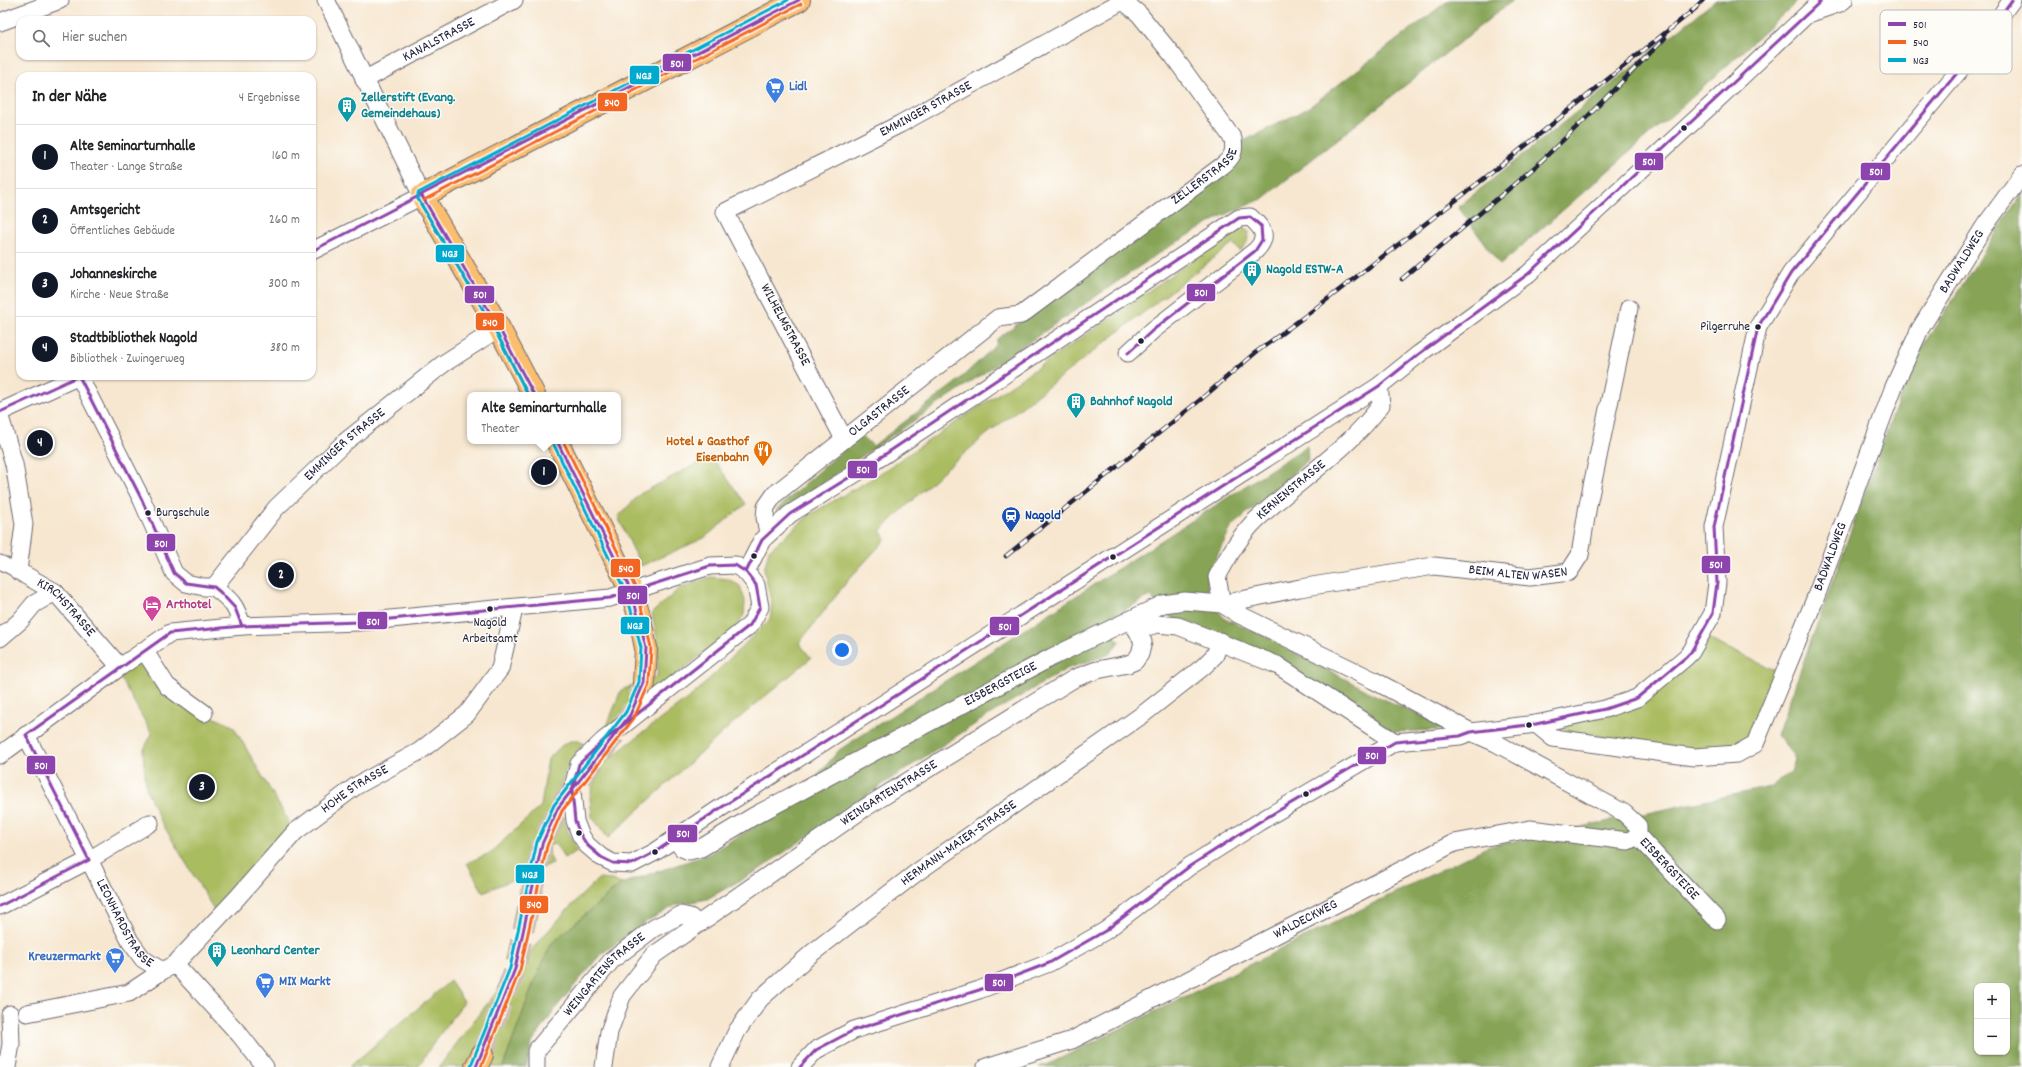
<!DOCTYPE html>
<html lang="de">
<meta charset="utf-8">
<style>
:root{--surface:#fff;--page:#f2f2f2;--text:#202124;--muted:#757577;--line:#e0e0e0;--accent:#111827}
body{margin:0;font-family:Dekko,sans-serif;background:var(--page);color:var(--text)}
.controls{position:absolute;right:12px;bottom:12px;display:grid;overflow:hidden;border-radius:8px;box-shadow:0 1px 3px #0004}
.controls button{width:36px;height:36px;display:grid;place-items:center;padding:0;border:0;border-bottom:1px solid var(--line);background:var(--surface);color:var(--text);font:20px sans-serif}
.you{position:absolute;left:842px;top:650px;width:14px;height:14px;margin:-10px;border:3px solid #fff;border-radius:50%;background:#1a73e8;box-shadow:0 0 0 6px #1a73e833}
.badge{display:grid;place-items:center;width:26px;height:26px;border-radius:50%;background:var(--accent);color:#fff;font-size:13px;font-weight:700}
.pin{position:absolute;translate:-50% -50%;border:2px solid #fff;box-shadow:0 1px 4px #0006}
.popup{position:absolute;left:467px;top:392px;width:154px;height:52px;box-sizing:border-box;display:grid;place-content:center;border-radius:8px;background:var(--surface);filter:drop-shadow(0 1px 3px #0005);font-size:13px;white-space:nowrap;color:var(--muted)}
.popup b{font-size:15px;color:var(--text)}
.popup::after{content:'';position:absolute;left:50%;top:100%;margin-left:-8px;border:8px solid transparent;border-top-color:var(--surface)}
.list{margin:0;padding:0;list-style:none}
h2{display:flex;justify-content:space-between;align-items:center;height:52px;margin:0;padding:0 16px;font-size:17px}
h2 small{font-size:13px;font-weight:400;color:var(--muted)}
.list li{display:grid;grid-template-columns:26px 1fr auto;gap:12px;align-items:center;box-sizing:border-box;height:64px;padding:0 16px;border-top:1px solid var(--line)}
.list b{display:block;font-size:15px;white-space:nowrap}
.list p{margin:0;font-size:13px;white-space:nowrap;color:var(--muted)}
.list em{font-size:13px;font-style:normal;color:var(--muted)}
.icon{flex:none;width:22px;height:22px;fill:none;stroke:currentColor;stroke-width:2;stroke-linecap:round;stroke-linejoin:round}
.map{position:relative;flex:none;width:2022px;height:1067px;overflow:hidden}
.search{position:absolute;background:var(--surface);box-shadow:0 1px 3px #0004;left:16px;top:16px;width:300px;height:44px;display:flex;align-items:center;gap:10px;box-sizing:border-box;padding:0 14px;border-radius:12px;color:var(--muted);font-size:15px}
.panel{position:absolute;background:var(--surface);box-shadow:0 1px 3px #0004;left:16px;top:72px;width:300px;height:308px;border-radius:12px}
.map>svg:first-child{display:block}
.green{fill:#aabc60;stroke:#666f4e}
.forest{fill:#87a456;stroke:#546348;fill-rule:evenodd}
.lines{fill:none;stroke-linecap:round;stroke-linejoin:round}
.primary-tunnel{stroke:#ccc0b2;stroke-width:22;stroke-dasharray:22 11;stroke-linecap:butt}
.pedestrian-casing{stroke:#6d676f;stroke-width:15}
.minor-casing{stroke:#6d676f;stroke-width:19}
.primary-casing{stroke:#6d676f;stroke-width:24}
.pedestrian{stroke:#fff;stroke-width:13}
.minor{stroke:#fff;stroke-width:17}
.primary{stroke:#fbbd6e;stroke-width:22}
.rail-casing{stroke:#22223b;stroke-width:4.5}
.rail{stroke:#fdfcf7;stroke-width:3;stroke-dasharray:9;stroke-linecap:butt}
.bus-1-casing{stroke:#fdfcf7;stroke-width:6}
.bus-2-casing{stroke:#fdfcf7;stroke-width:6}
.bus-3-casing{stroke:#fdfcf7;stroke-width:6}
.bus-1{stroke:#8e44ad;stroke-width:3}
.bus-2{stroke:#f26522;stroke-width:3}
.bus-3{stroke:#00a9ce;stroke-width:3}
.bus-dot{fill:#22223b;stroke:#fdfcf7;stroke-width:1.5}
.labels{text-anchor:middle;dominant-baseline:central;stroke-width:3;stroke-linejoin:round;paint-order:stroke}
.bus-label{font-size:13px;fill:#22223b;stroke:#fdfcf7;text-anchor:end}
.street-label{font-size:14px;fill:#22223b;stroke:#fdfcf7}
.shop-label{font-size:14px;font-weight:bold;fill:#366cbe;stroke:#fdfcf7;text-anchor:start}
.culture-label{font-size:14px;font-weight:bold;fill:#0d838f;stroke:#fdfcf7;text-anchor:start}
.food-label{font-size:14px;font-weight:bold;fill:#c56008;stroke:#fdfcf7;text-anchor:end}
.transit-label{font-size:14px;font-weight:bold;fill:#164399;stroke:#fdfcf7;text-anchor:start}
.hotel-label{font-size:14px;font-weight:bold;fill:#b23c85;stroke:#fdfcf7;text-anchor:start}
.key{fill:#fdfcf7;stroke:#bbbbbf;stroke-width:1}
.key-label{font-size:11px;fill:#22223b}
.line-badge{stroke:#fdfcf7;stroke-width:1.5}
.badge-label{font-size:11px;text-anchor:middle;font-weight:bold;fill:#fff}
</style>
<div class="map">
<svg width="2022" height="1067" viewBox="0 0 2022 1067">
<rect width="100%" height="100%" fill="#fdfcf7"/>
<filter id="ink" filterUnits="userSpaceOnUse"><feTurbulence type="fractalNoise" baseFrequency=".025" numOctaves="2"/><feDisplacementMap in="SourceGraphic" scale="8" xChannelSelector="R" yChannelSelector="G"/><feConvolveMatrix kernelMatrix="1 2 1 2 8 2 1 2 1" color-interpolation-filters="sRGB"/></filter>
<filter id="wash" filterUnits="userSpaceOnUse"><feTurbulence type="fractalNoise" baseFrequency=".012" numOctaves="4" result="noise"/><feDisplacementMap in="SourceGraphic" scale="16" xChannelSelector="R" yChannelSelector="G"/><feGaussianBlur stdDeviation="0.9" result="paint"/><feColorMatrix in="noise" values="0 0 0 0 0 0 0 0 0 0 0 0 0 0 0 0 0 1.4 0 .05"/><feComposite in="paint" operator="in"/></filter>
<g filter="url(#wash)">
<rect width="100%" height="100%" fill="#f7e7d0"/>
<g class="green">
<path d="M1243,228L1249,232C1248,242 1246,245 1240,251L1233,243L992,430L942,472L880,531L886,539L849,579L799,643L811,658L732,724L608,838L592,817L590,797L595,778L607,760L695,693L770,619L772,605L764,570L769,550L811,514L873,478L940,433L1083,337L1235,230Z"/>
<path d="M711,456L746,504L704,538L641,566L618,517L640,494Z"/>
<path d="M711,577L728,579L740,586L745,601L744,615L734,629L605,731L621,690L657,677L658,643L652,613L680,588Z"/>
<path d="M1706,638L1778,672L1754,730L1740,745L1718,753L1583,735L1558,727L1624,710Z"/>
<path d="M144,650L204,713L233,726L295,832L219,918L159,818L146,788L143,751L152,734L120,677Z"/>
<path d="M570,741H579L584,744C551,780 556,810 577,851L564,858L556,843L546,847L553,863L483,892L467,863L490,853L541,806L548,759L561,746Z"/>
<path d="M598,879L612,880L621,884L552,943L534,982L503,1067H487L494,1053L471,1059L465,1067H439C488,1001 538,937 598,879Z"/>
<path d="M450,981L464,1002L430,1048L418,1067H349Z"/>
</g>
<g class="forest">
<path d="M1449,0H1513L1262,199L1220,217L1162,251L779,513L776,510L861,434L873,446L958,381L996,345L997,339L1205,188L1242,142L1308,108Z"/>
<path d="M1716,0H1799L1687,102L1500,265L1458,207Z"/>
<path d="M2022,193V1067H1039L1049,1064L1487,847L1770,787L1791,772L1795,758L1777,735L1892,417L1922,347ZM1977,986H2007V1052H1977Z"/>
<path d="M1307,446L1308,460L1232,526L1208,573L1207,596L1224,618L1266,637L1377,696L1451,729L1394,732L1171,618L1150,596L1106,620L1119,642L1108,655L1066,669L992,713L889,780L760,869L707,899L676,905L647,921L601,954L559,1004L532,1043L526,1067H503L534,982L552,943L621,884L709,854L796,801L839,750Z"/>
</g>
</g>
<g filter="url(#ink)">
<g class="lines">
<path class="primary-tunnel" d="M482,1055L515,969L542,844L558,808L630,715L644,683"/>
<g class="pedestrian-casing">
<path id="pedestrian" d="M0,562L25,575"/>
</g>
<g class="minor-casing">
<g id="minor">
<path d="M1811,13L1840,3L1844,0"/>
<path d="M0,22L60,0"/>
<path id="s1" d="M364,80L514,0"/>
<path d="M312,251L422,196L326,0"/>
<path d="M79,376L142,500L174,573L186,583L204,587H214C231,600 236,605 242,626"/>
<path d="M0,412L79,376"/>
<path d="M0,417L14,464L24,524L18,571"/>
<path id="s2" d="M844,439L725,212L900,124L1124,0"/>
<path id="s3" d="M768,533L765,517L766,507L775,494L998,318L1021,315L1222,166C1233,157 1235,152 1233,139L1174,57L1139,14L1122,0"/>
<path d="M746,572L762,540L790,514L866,467L1239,218L1250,217C1264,229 1269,237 1255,251L1153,330L1128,353"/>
<path id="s4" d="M25,575L55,592L120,667"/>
<path id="s5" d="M214,587L276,508L345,442L443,364L499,328"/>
<path id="s6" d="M1222,604L1300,588L1434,566L1530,577L1569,572L1580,555L1588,505L1629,308"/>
<path id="s7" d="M1222,604L1217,577C1228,557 1240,535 1257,519C1298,481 1348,450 1381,405L1379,386"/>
<path d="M1137,630L1157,624L1178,626L1277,665L1395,742"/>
<path d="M0,638L20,621L34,604L55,592"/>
<path d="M144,650L167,686L204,713"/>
<path id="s8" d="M1536,724L1553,738L1694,757L1737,754L1755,744L1815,599L1893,389L1920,329L1984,227L2022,175"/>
<path id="s9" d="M26,735L130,941L143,959L162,971L175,964L240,1035L265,1067"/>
<path d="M0,755L120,667L170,633L242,626L359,622L610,598L710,566L735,565L746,572L756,585L760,607L750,625L603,741L579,764L572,791L575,821L580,834L587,845L601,857L613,863L632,864L655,852L719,809L1379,386L1419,354L1528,274L1721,96L1822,0"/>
<path id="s10" d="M675,839L682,848L689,851L701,848L754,816L1052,657L1163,604L1185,601L1222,604L1238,614L1373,680L1471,732L1496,743L1624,813L1638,826V836L1717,920"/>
<path d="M0,906L89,860L150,823"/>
<path id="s11" d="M175,964L237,898L295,832L356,786L420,751L467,714L500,669L514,609"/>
<path d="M27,1013L129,993L162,971"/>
<path d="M7,1067L11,1044L10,1014"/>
<path id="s12" d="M536,1067V1051L612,960L654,928L681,915L690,917L698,924"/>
<path id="s13" d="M604,1067L609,1032L622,996L654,955L863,809L1039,700L1075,678L1097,670L1128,664L1135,661L1140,654L1143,642L1137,630L1129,620"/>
<path id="s14" d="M720,1067L737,1031L760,999L812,953L916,873L1142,715L1203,667L1215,655L1220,641"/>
<path d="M800,1067L816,1050L854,1030L979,990L1049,963L1105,931L1190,866L1259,822L1395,742L1460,736L1471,732L1536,724L1605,709L1637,698L1685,658L1691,652L1713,613L1717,583L1714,527L1758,327L1791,273L1972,55L2012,0"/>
<path id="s15" d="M986,1067L1072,1040L1454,843L1530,829L1628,841L1638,836"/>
</g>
</g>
<g class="primary-casing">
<g id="primary">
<path d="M534,395L499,328L422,196L799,0"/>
<path d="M557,441L632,593L640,619L646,648L644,683"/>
<path d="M476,1067L482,1055"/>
</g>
</g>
<use href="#pedestrian" class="pedestrian"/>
<use href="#minor" class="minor"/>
<use href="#primary" class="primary"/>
<g class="rail-casing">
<g id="rail">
<path d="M1692,11L1703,0"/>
<path d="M1402,279L1536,166L1586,118L1665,38"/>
<path d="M1006,556L1200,400L1255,353L1312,311L1499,167L1696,8"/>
</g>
</g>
<use href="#rail" class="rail"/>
<g class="bus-1-casing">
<g id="bus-1">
<path d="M422,196L499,328L534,395"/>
<path d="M312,251L799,0"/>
<path d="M1128,353L1153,330L1255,251L1262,240L1261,226"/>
<path d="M79,376L142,500L174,573L186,583L214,587L220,592L235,608L242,626"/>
<path d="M0,412L79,376"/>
<path d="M746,572L762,540L790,514L866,467L1239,218L1250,217L1261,226"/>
<path d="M0,906L89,860L26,735L170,633L242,626L359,622L610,598L710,566L735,565L746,572L756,585L760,607L750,625L603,741L579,764L572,791L575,821L580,834L587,845L601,857L613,863L632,864L655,852L719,809L1379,386L1419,354L1528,274L1822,0"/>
<path d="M476,1067L515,969L542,844L558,808L630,715L644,683L646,648L632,593L557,441"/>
<path d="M800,1067L816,1050L854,1030L979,990L1049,963L1105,931L1190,866L1259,822L1395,742L1460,736L1471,732L1536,724L1605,709L1637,698L1685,658L1691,652L1713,613L1717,583L1714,527L1758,327L1791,273L1972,55L2012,0"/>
</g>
</g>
<g class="bus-2-casing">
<g id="bus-2">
<path d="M418,199L495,330L528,395"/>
<path d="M424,200L801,4"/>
<path d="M481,1067L520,970L547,846L562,811L634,718L649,684L651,647L637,591L563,441"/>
</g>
</g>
<g class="bus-3-casing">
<g id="bus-3">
<path d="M528,395L495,330L418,199V193L788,0"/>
<path d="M471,1065L510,968L537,842L554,805L626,712L639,682L641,648L627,595L553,443"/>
</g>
</g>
<use href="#bus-1" class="bus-1"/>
<use href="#bus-2" class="bus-2"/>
<use href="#bus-3" class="bus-3"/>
</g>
</g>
<defs>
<g id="supermarket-pin" transform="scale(1)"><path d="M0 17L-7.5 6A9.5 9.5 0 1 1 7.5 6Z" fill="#3f7fe0" stroke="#fdfcf7"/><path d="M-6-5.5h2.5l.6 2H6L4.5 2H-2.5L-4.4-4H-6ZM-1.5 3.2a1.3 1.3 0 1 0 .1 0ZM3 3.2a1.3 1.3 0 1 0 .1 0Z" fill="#fff"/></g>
<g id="building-pin" transform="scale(1)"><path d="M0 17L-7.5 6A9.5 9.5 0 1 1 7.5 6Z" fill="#0f9aa8" stroke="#fdfcf7"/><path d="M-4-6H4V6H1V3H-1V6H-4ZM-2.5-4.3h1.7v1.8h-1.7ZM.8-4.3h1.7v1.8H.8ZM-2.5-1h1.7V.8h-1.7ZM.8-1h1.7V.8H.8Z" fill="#fff"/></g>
<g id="restaurant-pin" transform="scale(1)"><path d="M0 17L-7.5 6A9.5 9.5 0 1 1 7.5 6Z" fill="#e8710a" stroke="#fdfcf7"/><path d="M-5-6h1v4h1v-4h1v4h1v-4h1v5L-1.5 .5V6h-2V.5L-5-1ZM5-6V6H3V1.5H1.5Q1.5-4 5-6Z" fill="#fff"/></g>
<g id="station-pin" transform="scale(1)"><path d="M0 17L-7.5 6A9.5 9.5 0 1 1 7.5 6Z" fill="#1a4fb4" stroke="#fdfcf7"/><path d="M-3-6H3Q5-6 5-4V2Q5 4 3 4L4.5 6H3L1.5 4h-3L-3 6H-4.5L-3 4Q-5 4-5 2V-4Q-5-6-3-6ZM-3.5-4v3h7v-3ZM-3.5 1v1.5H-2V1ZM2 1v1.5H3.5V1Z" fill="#fff"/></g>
<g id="hotel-pin" transform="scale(1)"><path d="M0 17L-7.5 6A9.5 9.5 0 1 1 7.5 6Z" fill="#d1479c" stroke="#fdfcf7"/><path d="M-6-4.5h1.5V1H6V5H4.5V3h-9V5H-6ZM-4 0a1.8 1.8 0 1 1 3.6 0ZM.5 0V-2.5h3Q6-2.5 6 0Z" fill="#fff"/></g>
</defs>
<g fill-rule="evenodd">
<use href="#supermarket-pin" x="775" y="87"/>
<use href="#building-pin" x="347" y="106"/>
<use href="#building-pin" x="1252" y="270"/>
<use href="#building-pin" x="1076" y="402"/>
<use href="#restaurant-pin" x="763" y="450"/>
<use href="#station-pin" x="1011" y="516"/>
<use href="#hotel-pin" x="152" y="605"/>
<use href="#building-pin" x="217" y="951"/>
<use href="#supermarket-pin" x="115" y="957"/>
<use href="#supermarket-pin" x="265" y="982"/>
</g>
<g class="bus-dot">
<circle cx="1684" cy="128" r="3.5"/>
<circle cx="1758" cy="327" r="3.5"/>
<circle cx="1141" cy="341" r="3.5"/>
<circle cx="148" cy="513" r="3.5"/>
<circle cx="754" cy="556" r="3.5"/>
<circle cx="1113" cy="557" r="3.5"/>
<circle cx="490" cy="609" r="3.5"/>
<circle cx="1529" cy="725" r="3.5"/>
<circle cx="1306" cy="794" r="3.5"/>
<circle cx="579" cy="833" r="3.5"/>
<circle cx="655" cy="852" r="3.5"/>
</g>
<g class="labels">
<g class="bus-label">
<text x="1750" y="327">Pilgerruhe</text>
<text x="156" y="513" text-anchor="start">Burgschule</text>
<text x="490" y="623" text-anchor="middle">Nagold<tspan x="490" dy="16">Arbeitsamt</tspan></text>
</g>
<g class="street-label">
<text stroke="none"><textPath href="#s1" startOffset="85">KANALSTRASSE</textPath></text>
<text stroke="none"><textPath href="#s2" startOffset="482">EMMINGER STRASSE</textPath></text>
<text stroke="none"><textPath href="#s3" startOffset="580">ZELLERSTRASSE</textPath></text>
<text stroke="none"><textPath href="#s8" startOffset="754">BADWALDWEG</textPath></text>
<text transform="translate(785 325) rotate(62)">WILHELMSTRASSE</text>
<text stroke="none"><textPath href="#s3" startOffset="175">OLGASTRASSE</textPath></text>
<text stroke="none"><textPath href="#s5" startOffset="194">EMMINGER STRASSE</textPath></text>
<text stroke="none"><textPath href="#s7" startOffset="143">KERNENSTRASSE</textPath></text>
<text stroke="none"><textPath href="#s8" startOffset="430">BADWALDWEG</textPath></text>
<text stroke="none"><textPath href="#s6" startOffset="300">BEIM ALTEN WASEN</textPath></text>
<text stroke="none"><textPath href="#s4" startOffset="53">KIRCHSTRASSE</textPath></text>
<text stroke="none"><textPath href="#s10" startOffset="373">EISBERGSTEIGE</textPath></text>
<text stroke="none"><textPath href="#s11" startOffset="252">HOHE STRASSE</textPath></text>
<text stroke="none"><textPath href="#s13" startOffset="411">WEINGARTENSTRASSE</textPath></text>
<text stroke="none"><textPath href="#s14" startOffset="332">HERMANN-MAIER-STRASSE</textPath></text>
<text stroke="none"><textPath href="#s10" startOffset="1141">EISBERGSTEIGE</textPath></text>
<text stroke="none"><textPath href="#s15" startOffset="353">WALDECKWEG</textPath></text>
<text stroke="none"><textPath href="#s9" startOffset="213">LEONHARDSTRASSE</textPath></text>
<text stroke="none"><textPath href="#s12" startOffset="119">WEINGARTENSTRASSE</textPath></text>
</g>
<g class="shop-label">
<text x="789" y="87">Lidl</text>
<text x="101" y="957" text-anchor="end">Kreuzermarkt</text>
<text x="279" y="982">MIX Markt</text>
</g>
<g class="culture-label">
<text x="361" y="98">Zellerstift (Evang.<tspan x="361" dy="16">Gemeindehaus)</tspan></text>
<text x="1266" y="270">Nagold ESTW-A</text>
<text x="1090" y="402">Bahnhof Nagold</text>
<text x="231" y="951">Leonhard Center</text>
</g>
<g class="food-label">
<text x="749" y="442">Hotel &amp; Gasthof<tspan x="749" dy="16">Eisenbahn</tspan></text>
</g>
<g class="transit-label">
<text x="1025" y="516">Nagold</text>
</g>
<g class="hotel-label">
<text x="166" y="605">Arthotel</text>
</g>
</g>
<rect x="1880" y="10" width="132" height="64" rx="6" class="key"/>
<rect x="1888" y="22" width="18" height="4" fill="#8e44ad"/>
<rect x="1888" y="40" width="18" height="4" fill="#f26522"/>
<rect x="1888" y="58" width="18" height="4" fill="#00a9ce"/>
<g class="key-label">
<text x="1913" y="28">501</text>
<text x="1913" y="46">540</text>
<text x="1913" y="64">NG3</text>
</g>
<g class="line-badge">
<rect x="662" y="53" width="30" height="19" rx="4" fill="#8e44ad"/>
<rect x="629" y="65" width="31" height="20" rx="4" fill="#00a9ce"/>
<rect x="597" y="92" width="31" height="20" rx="4" fill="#f26522"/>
<rect x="1634" y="152" width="30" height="19" rx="4" fill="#8e44ad"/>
<rect x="1860" y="162" width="31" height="19" rx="4" fill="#8e44ad"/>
<rect x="435" y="244" width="30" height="19" rx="4" fill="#00a9ce"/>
<rect x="1186" y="283" width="30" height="19" rx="4" fill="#8e44ad"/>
<rect x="464" y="285" width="31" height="19" rx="4" fill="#8e44ad"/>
<rect x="475" y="312" width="30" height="19" rx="4" fill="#f26522"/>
<rect x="847" y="460" width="31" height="19" rx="4" fill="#8e44ad"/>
<rect x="146" y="533" width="30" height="19" rx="4" fill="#8e44ad"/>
<rect x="1701" y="555" width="30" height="19" rx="4" fill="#8e44ad"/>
<rect x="610" y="558" width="31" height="20" rx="4" fill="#f26522"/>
<rect x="617" y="585" width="31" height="20" rx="4" fill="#8e44ad"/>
<rect x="357" y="611" width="31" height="19" rx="4" fill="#8e44ad"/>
<rect x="620" y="616" width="30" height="19" rx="4" fill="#00a9ce"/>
<rect x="989" y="616" width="31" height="20" rx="4" fill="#8e44ad"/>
<rect x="1357" y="746" width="30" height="19" rx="4" fill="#8e44ad"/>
<rect x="26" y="755" width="30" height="20" rx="4" fill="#8e44ad"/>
<rect x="667" y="824" width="31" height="19" rx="4" fill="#8e44ad"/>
<rect x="515" y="864" width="30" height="20" rx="4" fill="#00a9ce"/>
<rect x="519" y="895" width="30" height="19" rx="4" fill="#f26522"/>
<rect x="984" y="973" width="30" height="19" rx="4" fill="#8e44ad"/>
</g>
<g class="badge-label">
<text x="677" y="67">501</text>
<text x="644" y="79">NG3</text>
<text x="612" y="106">540</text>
<text x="1649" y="165">501</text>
<text x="1876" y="175">501</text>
<text x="450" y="257">NG3</text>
<text x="1201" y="296">501</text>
<text x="480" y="298">501</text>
<text x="490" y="326">540</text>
<text x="863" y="473">501</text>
<text x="161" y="547">501</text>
<text x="1716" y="568">501</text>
<text x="626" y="572">540</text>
<text x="633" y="599">501</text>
<text x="373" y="625">501</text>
<text x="635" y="629">NG3</text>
<text x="1005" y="630">501</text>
<text x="1372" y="759">501</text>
<text x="41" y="769">501</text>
<text x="683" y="837">501</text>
<text x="530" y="878">NG3</text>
<text x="534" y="908">540</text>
<text x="999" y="986">501</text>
</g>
</svg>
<div class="controls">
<button>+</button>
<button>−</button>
</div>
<div class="you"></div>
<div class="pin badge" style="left:544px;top:472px">1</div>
<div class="popup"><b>Alte Seminarturnhalle</b>Theater</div>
<div class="pin badge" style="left:281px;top:575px">2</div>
<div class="pin badge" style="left:202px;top:787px">3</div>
<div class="pin badge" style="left:40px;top:443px">4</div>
<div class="search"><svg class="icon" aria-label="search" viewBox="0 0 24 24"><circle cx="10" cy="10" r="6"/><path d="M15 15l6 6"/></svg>Hier suchen</div>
<section class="panel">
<h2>In der Nähe<small>4 Ergebnisse</small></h2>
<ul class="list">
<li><span class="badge">1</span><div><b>Alte Seminarturnhalle</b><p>Theater · Lange Straße</p></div><em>160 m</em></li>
<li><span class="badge">2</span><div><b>Amtsgericht</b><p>Öffentliches Gebäude</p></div><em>260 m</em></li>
<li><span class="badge">3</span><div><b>Johanneskirche</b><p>Kirche · Neue Straße</p></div><em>300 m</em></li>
<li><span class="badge">4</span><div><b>Stadtbibliothek Nagold</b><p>Bibliothek · Zwingerweg</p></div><em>380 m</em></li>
</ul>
</section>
</div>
